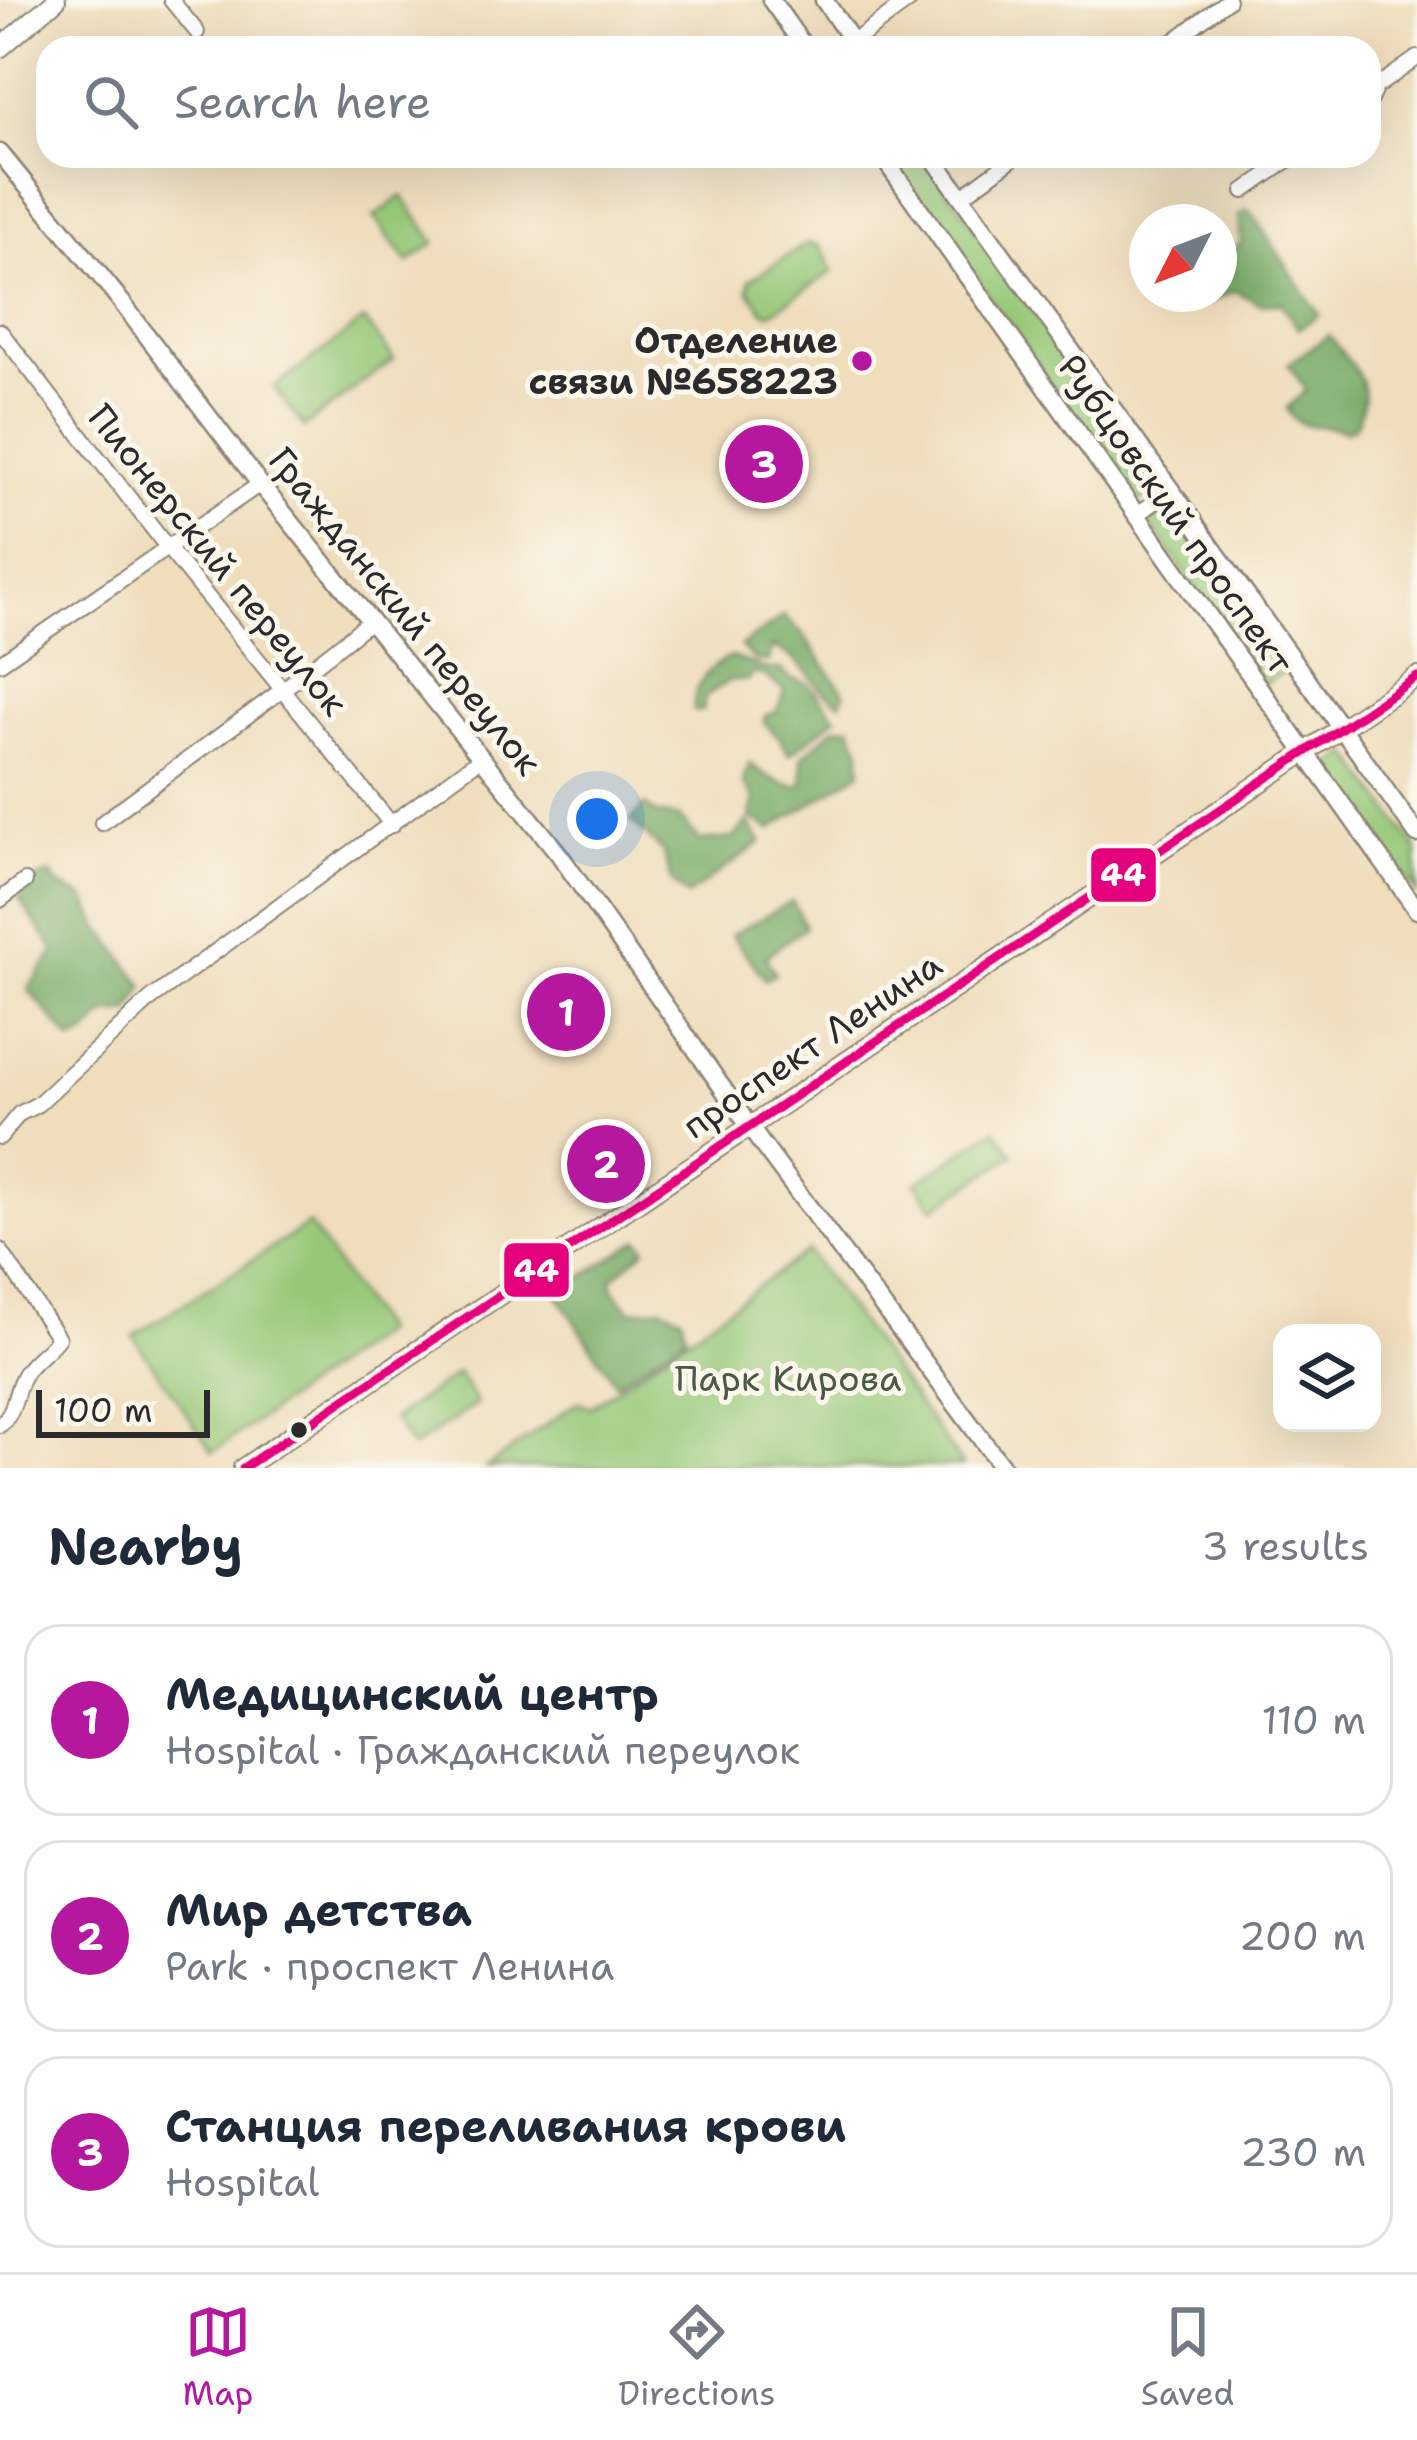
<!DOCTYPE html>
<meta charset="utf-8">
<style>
:root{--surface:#fff;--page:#f2f2f3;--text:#1f2937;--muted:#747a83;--line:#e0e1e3;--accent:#b5179e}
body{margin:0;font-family:"Shantell Sans",sans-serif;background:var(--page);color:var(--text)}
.controls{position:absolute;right:36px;bottom:36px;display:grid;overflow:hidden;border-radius:24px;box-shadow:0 12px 48px #0002}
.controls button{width:108px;height:108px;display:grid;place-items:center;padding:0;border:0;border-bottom:3px solid var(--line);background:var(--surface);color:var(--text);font:60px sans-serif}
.compass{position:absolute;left:1129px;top:204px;width:108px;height:108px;border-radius:50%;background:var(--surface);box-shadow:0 12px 48px #0002;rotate:228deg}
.scale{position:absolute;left:36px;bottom:30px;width:174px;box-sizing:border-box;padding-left:12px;border:6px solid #2b2b2b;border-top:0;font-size:33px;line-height:42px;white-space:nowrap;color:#2b2b2b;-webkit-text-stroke:9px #fbf7ec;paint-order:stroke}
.you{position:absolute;left:597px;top:819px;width:42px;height:42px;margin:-30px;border:9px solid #fff;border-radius:50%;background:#1a73e8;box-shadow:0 0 0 18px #1a73e833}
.badge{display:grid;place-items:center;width:78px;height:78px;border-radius:50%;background:var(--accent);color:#fff;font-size:39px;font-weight:700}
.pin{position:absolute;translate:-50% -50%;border:6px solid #fff;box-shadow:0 3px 12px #0006}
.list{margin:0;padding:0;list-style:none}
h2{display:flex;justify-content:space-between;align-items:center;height:156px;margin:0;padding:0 48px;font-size:51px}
h2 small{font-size:39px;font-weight:400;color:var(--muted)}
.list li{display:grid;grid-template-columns:78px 1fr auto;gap:36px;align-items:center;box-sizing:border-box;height:192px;margin:0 24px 24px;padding:0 24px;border:3px solid var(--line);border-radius:36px}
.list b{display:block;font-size:45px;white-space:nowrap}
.list p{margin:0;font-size:39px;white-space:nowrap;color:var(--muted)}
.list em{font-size:39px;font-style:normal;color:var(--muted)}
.icon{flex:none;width:66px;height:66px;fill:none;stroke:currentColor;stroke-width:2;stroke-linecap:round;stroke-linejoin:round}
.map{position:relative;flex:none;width:1417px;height:1468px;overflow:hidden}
.search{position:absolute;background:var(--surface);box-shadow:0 12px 48px #0002;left:36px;right:36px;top:36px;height:132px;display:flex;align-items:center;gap:30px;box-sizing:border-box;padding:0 42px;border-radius:36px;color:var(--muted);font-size:45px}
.sheet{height:804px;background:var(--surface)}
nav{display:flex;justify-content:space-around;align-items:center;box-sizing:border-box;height:168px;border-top:3px solid var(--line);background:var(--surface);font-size:33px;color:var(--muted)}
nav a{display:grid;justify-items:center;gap:6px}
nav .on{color:var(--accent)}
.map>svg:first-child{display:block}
.green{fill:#97c878;stroke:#617a52;stroke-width:3}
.forest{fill:#79ac68;stroke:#526c4a;stroke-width:3}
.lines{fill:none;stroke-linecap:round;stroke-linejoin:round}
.minor-casing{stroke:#8d8474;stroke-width:18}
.tertiary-casing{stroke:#8d8474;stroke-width:21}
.secondary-casing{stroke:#8d8474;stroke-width:22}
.minor{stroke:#fff;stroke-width:14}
.tertiary{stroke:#fff;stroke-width:16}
.secondary{stroke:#fff;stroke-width:18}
.bus-1-casing{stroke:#fbf7ec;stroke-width:18}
.bus-1{stroke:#e5007d;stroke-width:9}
.poi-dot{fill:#b5179e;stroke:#fbf7ec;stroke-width:4.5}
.bus-dot{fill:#2b2b2b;stroke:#fbf7ec;stroke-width:4.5}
.labels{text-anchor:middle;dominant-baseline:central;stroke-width:10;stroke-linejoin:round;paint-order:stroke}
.poi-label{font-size:36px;font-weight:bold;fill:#2b2b2b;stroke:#fbf7ec;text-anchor:end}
.street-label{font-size:36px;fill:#2b2b2b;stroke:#fbf7ec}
.park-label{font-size:36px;fill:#4b5a42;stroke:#fbf7ec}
.line-badge{stroke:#fbf7ec;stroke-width:4.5}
.badge-label{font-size:33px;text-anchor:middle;font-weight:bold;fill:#fff}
</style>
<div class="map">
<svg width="1417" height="1468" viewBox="0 0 1417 1468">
<rect width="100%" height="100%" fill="#fbf7ec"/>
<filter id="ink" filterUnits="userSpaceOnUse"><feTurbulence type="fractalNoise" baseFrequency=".00833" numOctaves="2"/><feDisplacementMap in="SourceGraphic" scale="24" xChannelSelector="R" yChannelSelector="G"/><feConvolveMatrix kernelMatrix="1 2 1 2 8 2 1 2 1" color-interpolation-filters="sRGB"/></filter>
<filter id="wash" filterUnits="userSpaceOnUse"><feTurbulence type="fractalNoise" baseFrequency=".004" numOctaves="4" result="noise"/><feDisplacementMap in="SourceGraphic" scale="48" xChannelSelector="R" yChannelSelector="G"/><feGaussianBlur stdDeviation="2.7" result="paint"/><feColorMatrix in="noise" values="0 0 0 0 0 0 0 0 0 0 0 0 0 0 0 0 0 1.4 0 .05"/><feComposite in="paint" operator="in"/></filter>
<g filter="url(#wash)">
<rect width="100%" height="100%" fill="#efddbc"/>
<g class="green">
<path d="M887,156H923L1160,487L1137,503Z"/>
<path d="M402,196L435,242L408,263L374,217Z"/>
<path d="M808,243L820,246L833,271L771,313L765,312L748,290L750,280Z"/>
<path d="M364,320L394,359L304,427L274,388Z"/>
<path d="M1172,501L1291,667L1264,684L1146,518Z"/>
<path d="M1349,753L1417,849V893L1328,768Z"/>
<path d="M996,1129L1014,1155L934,1208L916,1183Z"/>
<path d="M620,1137L637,1161L593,1192L576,1167Z"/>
<path d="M309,1224L382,1332L213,1452L133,1336Z"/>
<path d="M807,1251L963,1466L486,1468L578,1402L591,1407Z"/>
<path d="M458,1373L477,1404L412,1448L393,1419Z"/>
</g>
<g class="forest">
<path d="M1246,211L1251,212L1319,315L1298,329L1281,303L1260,304L1235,291L1208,303L1202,295L1219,294V283L1234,273L1226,259L1241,242L1239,216Z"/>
<path d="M1329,335C1354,370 1377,384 1354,427L1345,431C1323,421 1297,434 1287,408L1306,390L1288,364Z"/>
<path d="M784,616L802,633L845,694L841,703C813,690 807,660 772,647L769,661L754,660L741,646Z"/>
<path d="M731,657L767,669H780C791,682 795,678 808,684C817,688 826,709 837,717L789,755L782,741L764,722L765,716L777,712L784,691L763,674H752L748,680H731L706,696L702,711H694C692,686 709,666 731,657Z"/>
<path d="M851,726L861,750V772L771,829L750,818L754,798L743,782L749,763C765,775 782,788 803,785L802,757L835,727Z"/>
<path d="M645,805L656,814L680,818L700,841L733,838L748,822L762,842L687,896L672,882L663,852L631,821Z"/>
<path d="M50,874L61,887L84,897L99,926L144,986L130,1012L106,1014L85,1036L71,1041L28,989L55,951L19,899L38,878Z"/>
<path d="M792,901L805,927L765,957L775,973L766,980L731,935Z"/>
<path d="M639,1239L646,1248L612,1279L614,1290L631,1311L661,1307L682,1316L686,1335L616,1384L557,1294Z"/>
</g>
</g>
<g filter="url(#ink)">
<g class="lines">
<g class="minor-casing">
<g id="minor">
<path d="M171,0L197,32"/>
<path d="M845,48L910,0"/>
<path d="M1165,48L1228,0"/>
<path d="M1369,102L1376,87L1417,58"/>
<path d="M1244,191L1294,156"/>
<path d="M961,197L1016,156"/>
<path d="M0,331L167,547L392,825"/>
<path d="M1137,515L1171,490"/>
<path d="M0,663L260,484"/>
<path d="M102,823C191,755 283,693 370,621"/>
<path d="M0,900L25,881"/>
<path d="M0,1137L19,1114L38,1104L152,998L480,759"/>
<path d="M0,1250L58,1338C49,1351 33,1360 25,1373C13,1392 18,1409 0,1425"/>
</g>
</g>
<g class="tertiary-casing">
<g id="tertiary">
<path d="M771,0L805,48"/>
<path d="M824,0L857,48"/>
<path d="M0,153L116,295L260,484L559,854L761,1143L1003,1468"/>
<path d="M882,156L1417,910"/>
<path d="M932,156L1417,834"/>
</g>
</g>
<g class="secondary-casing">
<g id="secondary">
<path d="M0,48L56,0"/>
<path d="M243,1468L1417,677"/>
</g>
</g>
<use href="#minor" class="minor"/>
<use href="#tertiary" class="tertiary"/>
<use href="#secondary" class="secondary"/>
<g class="bus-1-casing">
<path id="bus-1" d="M243,1468L1417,677"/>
</g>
<use href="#bus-1" class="bus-1"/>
</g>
</g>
<circle class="poi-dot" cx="862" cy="361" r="12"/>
<circle class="bus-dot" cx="299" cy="1430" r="10"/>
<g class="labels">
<g class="poi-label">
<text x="838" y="340">Отделение<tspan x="838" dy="41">связи №658223</tspan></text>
</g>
<g class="street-label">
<text transform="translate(1176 514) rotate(55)">Рубцовский проспект</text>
<text transform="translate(218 560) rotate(51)">Пионерский переулок</text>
<text transform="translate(405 611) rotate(51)">Гражданский переулок</text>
<text transform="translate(812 1045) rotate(-34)">проспект Ленина</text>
</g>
<g class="park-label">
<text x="788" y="1378">Парк Кирова</text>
</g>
</g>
<g class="line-badge">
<rect x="1089" y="846" width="69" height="58" rx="12" fill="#e5007d"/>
<rect x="502" y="1241" width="69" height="58" rx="12" fill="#e5007d"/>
</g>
<g class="badge-label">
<text x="1123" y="886">44</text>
<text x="536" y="1282">44</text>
</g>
</svg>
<div class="controls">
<button><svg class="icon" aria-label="layers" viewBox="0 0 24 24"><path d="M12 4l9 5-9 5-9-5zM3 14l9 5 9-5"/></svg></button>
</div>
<svg class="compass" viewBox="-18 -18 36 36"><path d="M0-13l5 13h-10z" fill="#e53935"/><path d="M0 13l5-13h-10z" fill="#747a83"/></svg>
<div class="scale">100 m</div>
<div class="you"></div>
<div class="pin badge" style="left:566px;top:1012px">1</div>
<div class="pin badge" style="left:606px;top:1164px">2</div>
<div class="pin badge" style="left:764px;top:464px">3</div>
<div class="search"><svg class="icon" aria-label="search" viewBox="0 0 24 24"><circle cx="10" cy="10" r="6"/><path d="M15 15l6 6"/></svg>Search here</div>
</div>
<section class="sheet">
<h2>Nearby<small>3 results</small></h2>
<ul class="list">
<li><span class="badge">1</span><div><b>Медицинский центр</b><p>Hospital · Гражданский переулок</p></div><em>110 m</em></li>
<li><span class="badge">2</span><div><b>Мир детства</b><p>Park · проспект Ленина</p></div><em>200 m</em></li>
<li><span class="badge">3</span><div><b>Станция переливания крови</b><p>Hospital</p></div><em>230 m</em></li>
</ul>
</section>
<nav>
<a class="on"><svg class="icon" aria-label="map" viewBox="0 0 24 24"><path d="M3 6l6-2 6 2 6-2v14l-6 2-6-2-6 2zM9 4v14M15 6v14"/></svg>Map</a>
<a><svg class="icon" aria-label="directions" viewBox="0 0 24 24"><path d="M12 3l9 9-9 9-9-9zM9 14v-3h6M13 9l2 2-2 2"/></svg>Directions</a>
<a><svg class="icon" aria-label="saved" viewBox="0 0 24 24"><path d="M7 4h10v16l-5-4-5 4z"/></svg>Saved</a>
</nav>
